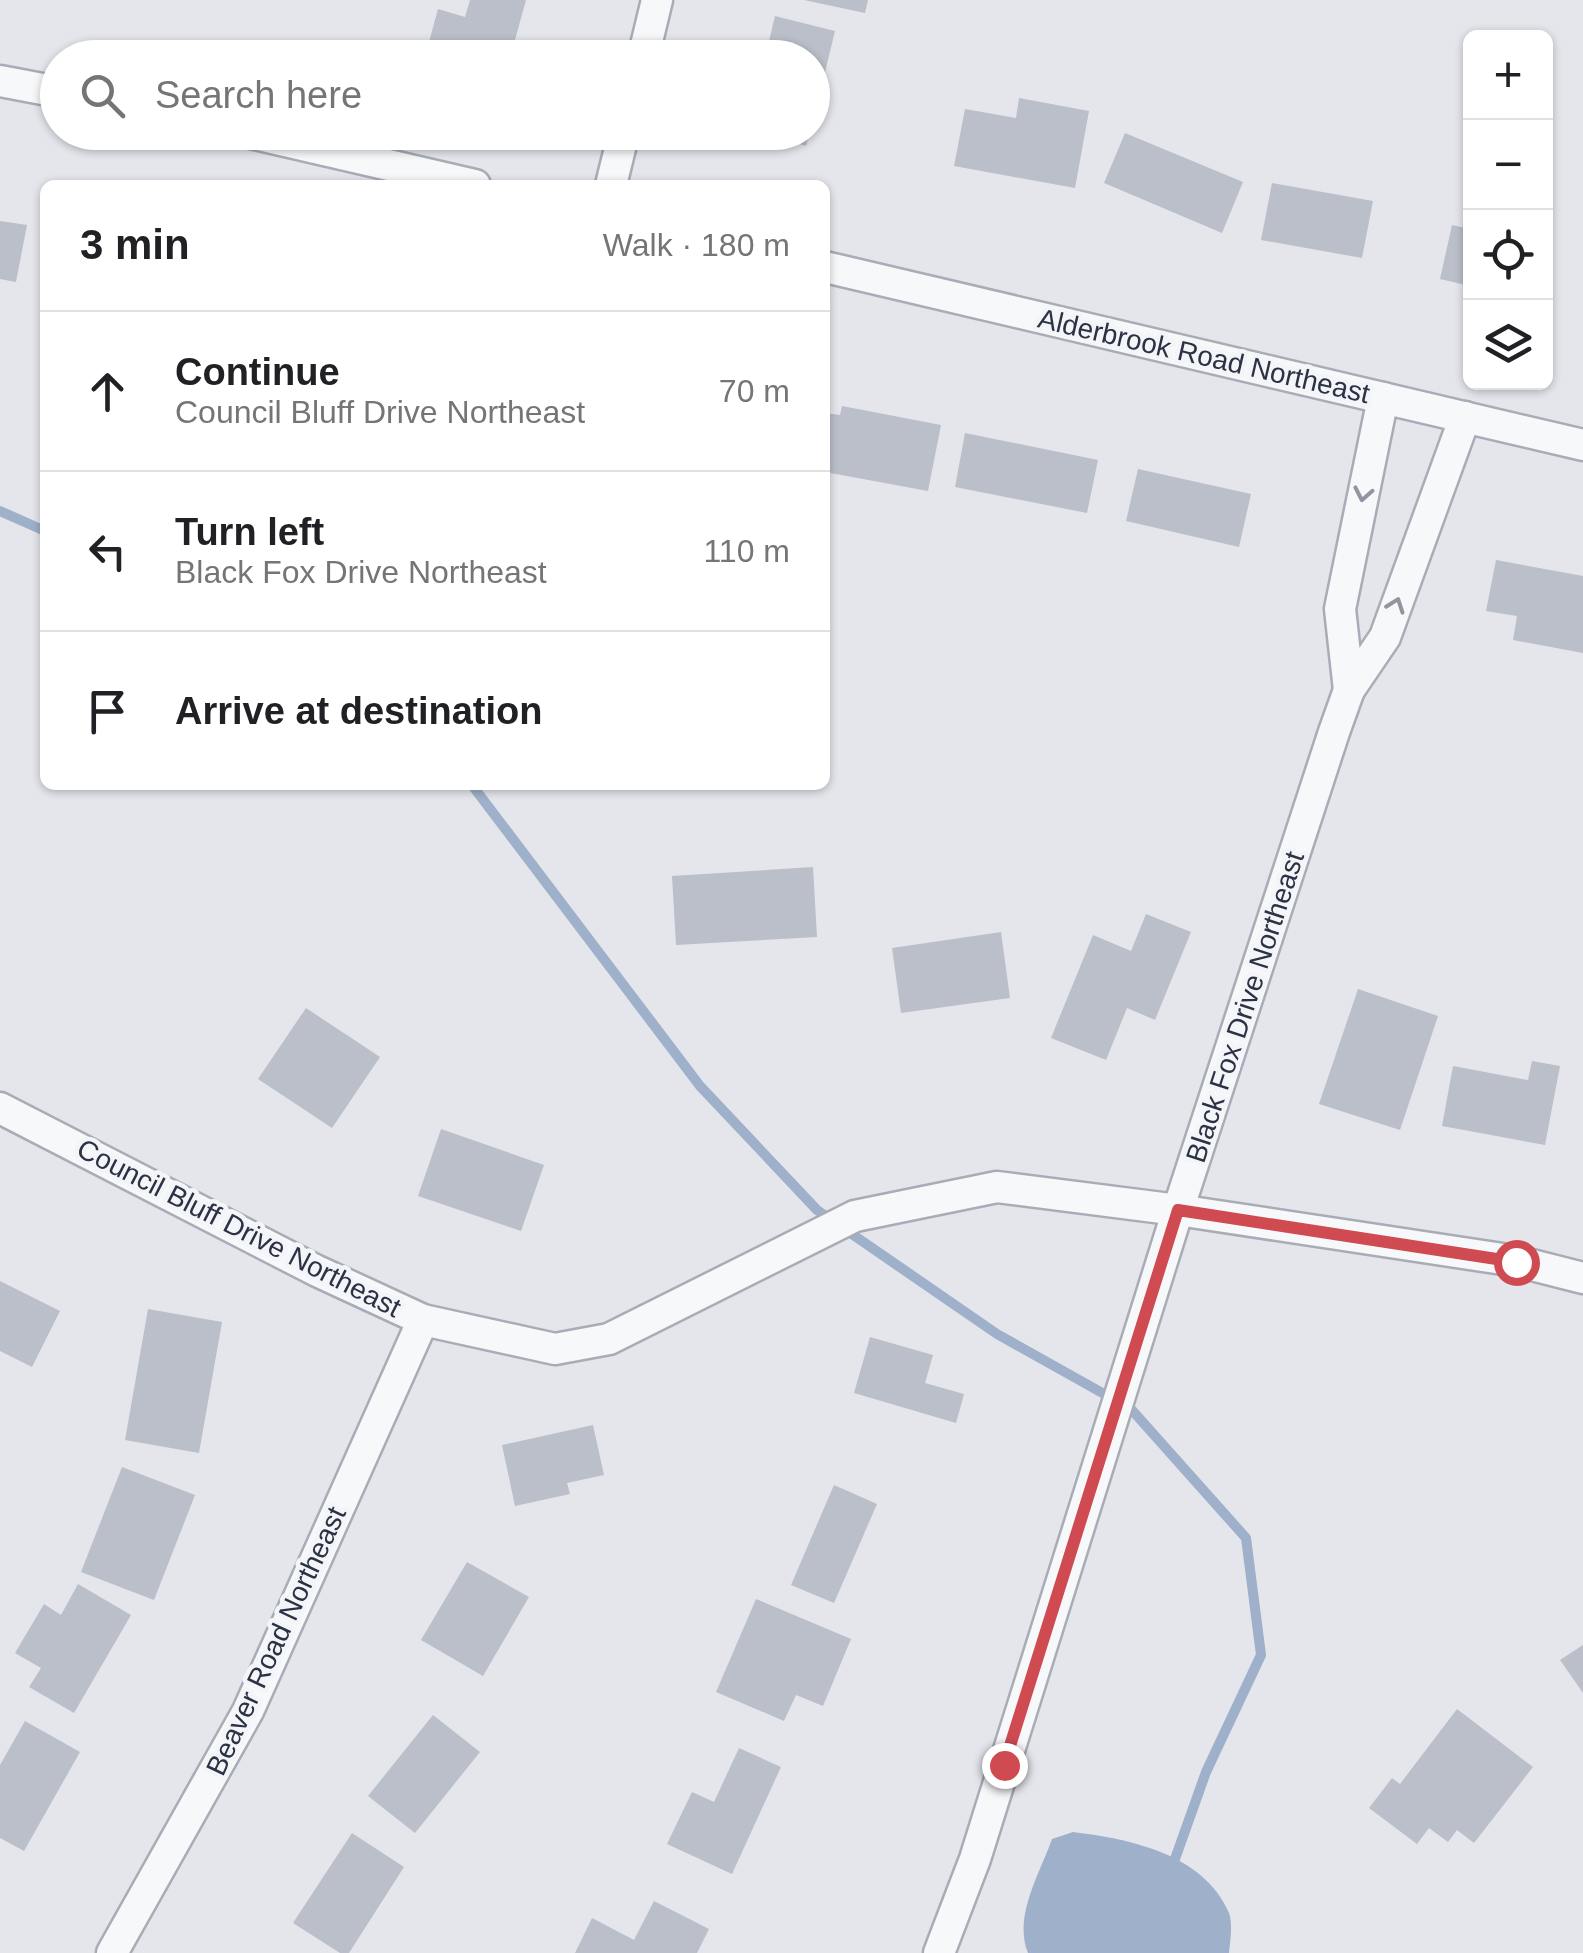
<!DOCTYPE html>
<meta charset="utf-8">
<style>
:root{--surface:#fff;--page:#f2f2f2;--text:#202124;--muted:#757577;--line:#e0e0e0}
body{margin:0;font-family:Helvetica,sans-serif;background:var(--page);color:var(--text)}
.controls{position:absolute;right:30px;top:30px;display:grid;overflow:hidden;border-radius:15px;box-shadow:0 2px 8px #0004}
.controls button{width:90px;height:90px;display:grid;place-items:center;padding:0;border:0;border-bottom:2px solid var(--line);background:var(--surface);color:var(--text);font:50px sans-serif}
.stop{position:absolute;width:30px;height:30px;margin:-22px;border:8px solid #cf4b51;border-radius:50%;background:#fff}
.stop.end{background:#cf4b51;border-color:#fff;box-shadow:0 2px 10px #0008}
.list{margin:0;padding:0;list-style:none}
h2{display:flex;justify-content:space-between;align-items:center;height:130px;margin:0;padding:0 40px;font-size:42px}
h2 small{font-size:32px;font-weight:400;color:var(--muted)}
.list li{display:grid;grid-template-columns:65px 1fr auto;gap:30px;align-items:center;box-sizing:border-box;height:160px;padding:0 40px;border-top:2px solid var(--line)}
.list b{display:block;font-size:38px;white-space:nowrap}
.list p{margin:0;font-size:32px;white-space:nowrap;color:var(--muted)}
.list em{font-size:32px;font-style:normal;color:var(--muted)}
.icon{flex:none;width:55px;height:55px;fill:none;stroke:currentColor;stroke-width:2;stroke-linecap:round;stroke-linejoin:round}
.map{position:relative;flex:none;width:1583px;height:1953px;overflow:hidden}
.search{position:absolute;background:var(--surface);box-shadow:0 2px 8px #0004;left:40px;top:40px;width:790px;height:110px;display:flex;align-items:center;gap:25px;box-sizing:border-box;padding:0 35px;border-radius:55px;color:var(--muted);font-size:38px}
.panel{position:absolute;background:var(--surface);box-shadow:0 2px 8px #0004;left:40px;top:180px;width:790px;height:610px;border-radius:15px}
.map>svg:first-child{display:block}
.water{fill:#9fb0cb}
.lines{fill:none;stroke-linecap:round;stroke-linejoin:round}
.stream{stroke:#9fb0cb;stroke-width:10}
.building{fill:#bbbfc9}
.minor-casing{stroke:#a9acb6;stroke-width:35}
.minor{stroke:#f7f8fa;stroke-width:30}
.oneway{stroke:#91959f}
.route{stroke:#cf4b51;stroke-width:12}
.labels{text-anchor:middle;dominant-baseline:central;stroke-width:9;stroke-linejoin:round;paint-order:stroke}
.street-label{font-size:28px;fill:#2b3244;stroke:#f4f5f9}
</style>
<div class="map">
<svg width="1583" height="1953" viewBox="0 0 1583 1953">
<rect width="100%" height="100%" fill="#e4e6ec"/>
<path class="water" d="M1073,1832C1130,1839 1204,1854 1229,1913C1233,1924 1230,1942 1229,1953H1028C1013,1917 1040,1873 1052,1839Z"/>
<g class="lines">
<g class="stream">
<path d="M0,511L45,531"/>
<path d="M472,785L700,1086L817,1210L997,1334L1131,1409L1246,1538L1261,1655L1206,1772L1175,1859"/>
</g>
</g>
<g class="building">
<path d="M470,0H526L510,58H442L426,53L438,9L465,17Z"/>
<path d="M804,0H868L865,13Z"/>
<path d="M775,16L835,31L814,117L812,58H765Z"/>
<path d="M1019,98L1089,111L1075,188L954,166L965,109L1016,118Z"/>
<path d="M760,132H810L806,146Z"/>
<path d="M1125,133L1243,182L1222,233L1104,183Z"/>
<path d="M1272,183L1373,201L1362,258L1261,240Z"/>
<path d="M0,221L27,225L16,282L0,279Z"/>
<path d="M1452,225L1470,229V286L1440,279Z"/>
<path d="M842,406L941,425L928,491L825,472V413L840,415Z"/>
<path d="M965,433L1098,460L1087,513L955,487Z"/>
<path d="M1138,469L1251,494L1239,547L1126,521Z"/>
<path d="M1496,560L1583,576V653L1513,640L1517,616L1486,611Z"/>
<path d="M813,867L817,937L676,945L672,876Z"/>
<path d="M1146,914L1191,932L1155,1020L1127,1008L1106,1060L1051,1038L1093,935L1131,951Z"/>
<path d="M1001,932L1010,998L901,1013L892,948Z"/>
<path d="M1358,989L1438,1016L1400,1130L1319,1104Z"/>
<path d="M306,1008L380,1057L332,1128L258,1079Z"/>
<path d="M1532,1061L1560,1066L1545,1145L1442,1126L1453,1066L1528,1080Z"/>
<path d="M441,1129L544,1165L521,1231L418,1196Z"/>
<path d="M0,1281L60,1311L32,1367L0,1351Z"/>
<path d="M148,1309L222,1322L199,1453L125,1440Z"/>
<path d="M870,1337L933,1355L925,1383L964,1394L956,1423L854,1393Z"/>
<path d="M593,1425L604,1475L567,1483L570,1494L515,1506L502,1445Z"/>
<path d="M122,1467L195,1495L154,1600L81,1572Z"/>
<path d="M834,1485L877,1504L834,1603L791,1585Z"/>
<path d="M467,1562L529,1597L483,1676L421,1640Z"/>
<path d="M78,1584L131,1615L74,1713L29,1687L41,1668L15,1653L44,1604L61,1615Z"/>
<path d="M756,1599L851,1639L823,1706L796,1695L784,1721L716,1692Z"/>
<path d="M1583,1645V1693L1560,1660Z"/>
<path d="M1457,1709L1533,1767L1474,1843L1457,1830L1448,1842L1429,1828L1417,1844L1369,1808L1392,1778L1400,1784Z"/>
<path d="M433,1715L480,1752L415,1833L368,1796Z"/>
<path d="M25,1721L80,1752L24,1851L0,1838V1765Z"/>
<path d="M739,1748L781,1767L732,1874L667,1844L692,1792L714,1802Z"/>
<path d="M352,1833L404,1867L349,1953H340L293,1923Z"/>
<path d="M654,1901L709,1929L697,1953H575L592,1918L634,1940Z"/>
</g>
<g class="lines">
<g class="minor-casing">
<g id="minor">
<path d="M643,58L657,0"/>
<path d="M0,81L58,92"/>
<path d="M246,132L475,185"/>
<path d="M611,185L624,132"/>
<path d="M825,267L1583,445"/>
<path d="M1349,690L1340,609L1383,398"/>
<path d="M0,1108L317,1271L423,1320L555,1349L609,1339L855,1216L997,1187L1178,1210L1516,1261L1583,1278"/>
<path d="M112,1953L248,1711L423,1320"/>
<path d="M939,1953L975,1859L1178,1210L1334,732L1349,690L1385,637L1465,417"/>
</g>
</g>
<use href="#minor" class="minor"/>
</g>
<defs><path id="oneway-chevron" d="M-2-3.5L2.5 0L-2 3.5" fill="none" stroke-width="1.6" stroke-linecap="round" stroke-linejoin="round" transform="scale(2.5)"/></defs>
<g class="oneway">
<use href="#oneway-chevron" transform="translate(1363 494) rotate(101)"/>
<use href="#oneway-chevron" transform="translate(1396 605) rotate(-70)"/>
</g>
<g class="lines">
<path class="route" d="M1004,1765L1178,1210L1516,1262"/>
</g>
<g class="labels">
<g class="street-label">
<text transform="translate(1204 356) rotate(13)">Alderbrook Road Northeast</text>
<text transform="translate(1245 1007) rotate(-72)">Black Fox Drive Northeast</text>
<text transform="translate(239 1228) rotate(27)">Council Bluff Drive Northeast</text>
<text transform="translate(276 1641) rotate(-65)">Beaver Road Northeast</text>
</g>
</g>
</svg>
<div class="controls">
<button>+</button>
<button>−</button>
<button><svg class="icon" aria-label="locate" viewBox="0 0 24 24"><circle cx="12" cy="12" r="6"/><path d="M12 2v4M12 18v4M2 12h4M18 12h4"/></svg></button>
<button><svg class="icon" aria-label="layers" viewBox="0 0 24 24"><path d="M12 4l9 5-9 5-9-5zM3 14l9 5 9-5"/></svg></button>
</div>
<div class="stop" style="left:1516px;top:1262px"></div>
<div class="stop end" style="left:1004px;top:1765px"></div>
<div class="search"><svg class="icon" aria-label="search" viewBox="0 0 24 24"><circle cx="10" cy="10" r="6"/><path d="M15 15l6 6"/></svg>Search here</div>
<section class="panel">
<h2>3 min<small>Walk · 180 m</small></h2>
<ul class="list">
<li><svg class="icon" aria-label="ahead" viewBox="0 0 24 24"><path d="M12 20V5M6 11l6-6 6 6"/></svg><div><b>Continue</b><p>Council Bluff Drive Northeast</p></div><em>70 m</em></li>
<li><svg class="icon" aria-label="left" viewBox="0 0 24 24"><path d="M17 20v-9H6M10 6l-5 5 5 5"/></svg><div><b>Turn left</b><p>Black Fox Drive Northeast</p></div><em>110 m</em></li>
<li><svg class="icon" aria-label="arrive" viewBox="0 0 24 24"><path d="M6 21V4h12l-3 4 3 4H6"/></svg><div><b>Arrive at destination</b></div></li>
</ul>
</section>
</div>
